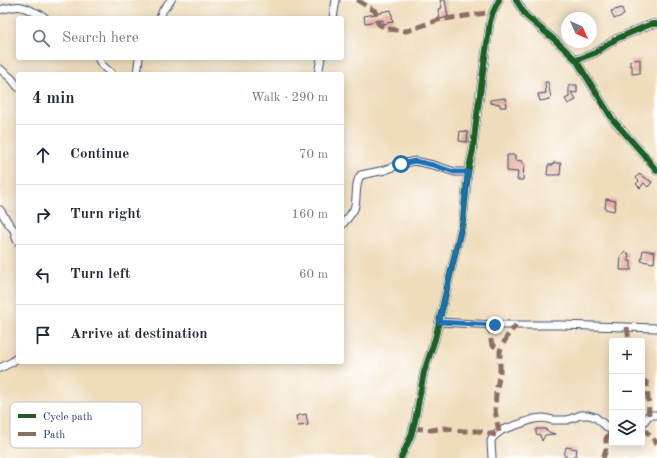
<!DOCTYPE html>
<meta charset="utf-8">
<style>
:root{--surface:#fff;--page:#f6f6f7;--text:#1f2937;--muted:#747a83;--line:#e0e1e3}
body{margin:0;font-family:"Old Standard TT",serif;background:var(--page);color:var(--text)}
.controls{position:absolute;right:12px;bottom:12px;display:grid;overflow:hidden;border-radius:4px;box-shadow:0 2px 10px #0003}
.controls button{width:36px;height:36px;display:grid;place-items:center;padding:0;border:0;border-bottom:1px solid var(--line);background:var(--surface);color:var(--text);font:20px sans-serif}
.compass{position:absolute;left:561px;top:12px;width:36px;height:36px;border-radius:50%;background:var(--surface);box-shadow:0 2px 10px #0003;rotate:135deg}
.stop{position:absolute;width:12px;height:12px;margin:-9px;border:3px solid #1f6fb2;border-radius:50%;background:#fff}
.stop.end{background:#1f6fb2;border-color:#fff;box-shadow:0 1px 4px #0008}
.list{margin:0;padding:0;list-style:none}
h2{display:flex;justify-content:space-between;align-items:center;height:52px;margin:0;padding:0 16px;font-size:17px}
h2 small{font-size:13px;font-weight:400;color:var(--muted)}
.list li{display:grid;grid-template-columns:26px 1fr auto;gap:12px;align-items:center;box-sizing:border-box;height:60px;padding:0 16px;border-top:1px solid var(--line)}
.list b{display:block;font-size:15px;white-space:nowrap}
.list em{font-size:13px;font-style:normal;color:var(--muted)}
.icon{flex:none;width:22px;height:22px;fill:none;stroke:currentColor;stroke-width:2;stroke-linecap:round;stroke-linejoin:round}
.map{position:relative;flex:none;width:657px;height:458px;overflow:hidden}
.search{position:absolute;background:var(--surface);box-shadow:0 2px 10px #0003;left:16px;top:16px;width:328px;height:44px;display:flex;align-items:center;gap:10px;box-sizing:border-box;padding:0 14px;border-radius:4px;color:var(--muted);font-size:15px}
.panel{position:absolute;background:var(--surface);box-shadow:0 2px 10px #0003;left:16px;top:72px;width:328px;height:292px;border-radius:4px}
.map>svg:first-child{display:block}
.building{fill:#e7ac9d}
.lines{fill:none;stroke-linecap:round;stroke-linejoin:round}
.minor-casing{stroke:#3b496c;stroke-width:9}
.minor{stroke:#fff;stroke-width:7}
.quiet{stroke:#8d6e63;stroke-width:5;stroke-dasharray:10 5;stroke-linecap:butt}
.cycleway-casing{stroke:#fff;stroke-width:8}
.cycleway{stroke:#1b5e20;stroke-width:6}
.route{stroke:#1f6fb2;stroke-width:5}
.key{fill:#fff;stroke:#bbc1cf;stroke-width:1}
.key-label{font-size:11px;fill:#1b2f5e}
</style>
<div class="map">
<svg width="657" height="458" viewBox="0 0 657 458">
<rect width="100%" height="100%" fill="#fff"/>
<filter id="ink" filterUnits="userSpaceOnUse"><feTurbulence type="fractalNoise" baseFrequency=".025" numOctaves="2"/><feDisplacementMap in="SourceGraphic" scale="8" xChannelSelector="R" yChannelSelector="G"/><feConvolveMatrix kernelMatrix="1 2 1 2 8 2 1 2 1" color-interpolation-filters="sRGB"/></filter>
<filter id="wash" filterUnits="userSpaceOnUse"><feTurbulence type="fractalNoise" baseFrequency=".012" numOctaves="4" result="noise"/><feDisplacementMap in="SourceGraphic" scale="16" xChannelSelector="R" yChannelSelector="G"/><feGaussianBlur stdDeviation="0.9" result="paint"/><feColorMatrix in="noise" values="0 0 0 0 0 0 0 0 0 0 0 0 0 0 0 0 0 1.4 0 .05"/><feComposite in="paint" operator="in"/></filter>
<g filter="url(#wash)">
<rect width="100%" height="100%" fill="#efdcba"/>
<g id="blocks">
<g class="building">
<path d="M440,0H445L448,17L440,19L438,9L442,8Z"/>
<path d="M622,8L624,15L614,19L611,11Z"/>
<path d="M391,10L393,22L383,24V20L365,23L364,16L382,13L381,12Z"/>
<path d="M640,59V73L632,74V65L630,66V61Z"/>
<path d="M545,82H548L551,98L550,99L540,101L538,94L546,93Z"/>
<path d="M569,85H577V93L571,92L576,100L568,104L565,99L569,97Z"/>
<path d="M505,98L506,107H500V104L490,103V100Z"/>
<path d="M460,131L468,132L467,142L459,141Z"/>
<path d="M507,155H515V160L522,161V163L524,164L523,180H517L518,172L507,171Z"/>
<path d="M553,163H561L560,175H547L548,165H553Z"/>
<path d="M639,174L652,182L648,187L644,183L640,188L636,184L639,181L636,178Z"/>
<path d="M606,199L616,201L614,211L605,209Z"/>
<path d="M643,250L655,252L654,263L641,261Z"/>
<path d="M625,252L629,254L628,261H631V270H620L621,256Z"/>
<path d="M306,414L308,425L298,426L296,416Z"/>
<path d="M536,429H546V431L555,434L545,435L542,441L540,435L536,434Z"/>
<path d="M566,447L577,449L576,456L574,455L573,457L564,456Z"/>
</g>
</g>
</g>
<g filter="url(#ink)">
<use href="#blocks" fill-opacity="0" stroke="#3b496c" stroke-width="1"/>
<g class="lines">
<g class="minor-casing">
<g id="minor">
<path d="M516,0L526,16L556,41L576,60L613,120L645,156L657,171"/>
<path d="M0,10C16,6 19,4 34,12C38,14 42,14 45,18"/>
<path d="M160,18L163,10L171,0"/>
<path d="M333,18L336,0"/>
<path d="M98,58L102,65L112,74"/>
<path d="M576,60L595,53L616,39L644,27L652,24H657"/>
<path d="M0,69L11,78L18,87"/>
<path d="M137,74L139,58"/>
<path d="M318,74L321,58"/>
<path d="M0,210L9,224L14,230L16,238L18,242"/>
<path d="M342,225C346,220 351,215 354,209C358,199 354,182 361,175L385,170L401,164L415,161L433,165L455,172H468"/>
<path d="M439,322L495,325H560L657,328"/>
<path d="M0,368L12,362L18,357"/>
<path d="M642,424L649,415H657"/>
<path d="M401,458L411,436L415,421L424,372L435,339L463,220L468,172L473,150L476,122L490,22L493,12L499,0"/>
<path d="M492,458L491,441L493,437L502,430L534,419L543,418L553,420H567L581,415H588L595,417L612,431"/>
</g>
</g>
<use href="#minor" class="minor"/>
<g class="quiet">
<path d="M357,0L375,11L377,16L378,23L380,25L388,29L407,31L438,20L493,12"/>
<path d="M487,325L491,333V341L492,344L500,351"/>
<path d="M627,327L629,341"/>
<path d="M642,380L647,383V386L649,415"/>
<path d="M413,428L432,430L444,428L462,431H478L496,435"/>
<path d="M642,429C648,431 652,439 657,443"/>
<path d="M499,432L495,410L496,393L500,372V351L503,344L508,335L516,325"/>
<path d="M603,458C604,455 606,451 606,448C607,440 603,438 612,433"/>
</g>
<g class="cycleway-casing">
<g id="cycleway">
<path d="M516,0L526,16L556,41L576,60L613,120L645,156L657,171"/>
<path d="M576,60L595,53L616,39L644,27L652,24H657"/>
<path d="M401,458L411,436L415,421L424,372L435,339L463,220L468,172L473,150L476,122L490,22L493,12L499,0"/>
</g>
</g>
<use href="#cycleway" class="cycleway"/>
</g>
</g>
<g class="lines" filter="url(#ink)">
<path class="route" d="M401,164L415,161L433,165L454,172H468L463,220L439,322L495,325"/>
</g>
<rect x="10" y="402" width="132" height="46" rx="6" class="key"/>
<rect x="18" y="414" width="18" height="4" fill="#1b5e20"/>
<rect x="18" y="432" width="18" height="4" fill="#8d6e63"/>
<g class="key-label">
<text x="43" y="420">Cycle path</text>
<text x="43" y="438">Path</text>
</g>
</svg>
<div class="controls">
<button>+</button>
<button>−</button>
<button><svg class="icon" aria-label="layers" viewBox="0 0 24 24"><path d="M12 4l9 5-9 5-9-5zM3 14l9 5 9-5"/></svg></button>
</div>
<svg class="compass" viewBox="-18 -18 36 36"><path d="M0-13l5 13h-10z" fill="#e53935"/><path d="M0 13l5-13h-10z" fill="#747a83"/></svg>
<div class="stop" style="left:401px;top:164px"></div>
<div class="stop end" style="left:495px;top:325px"></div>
<div class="search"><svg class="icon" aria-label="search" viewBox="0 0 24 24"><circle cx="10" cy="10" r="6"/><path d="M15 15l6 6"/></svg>Search here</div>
<section class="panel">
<h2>4 min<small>Walk · 290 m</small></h2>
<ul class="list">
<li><svg class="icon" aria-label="ahead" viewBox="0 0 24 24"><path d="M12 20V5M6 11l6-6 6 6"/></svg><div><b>Continue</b></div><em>70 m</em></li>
<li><svg class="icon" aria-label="right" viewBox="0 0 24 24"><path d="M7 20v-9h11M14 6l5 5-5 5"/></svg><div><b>Turn right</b></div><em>160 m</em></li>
<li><svg class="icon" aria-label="left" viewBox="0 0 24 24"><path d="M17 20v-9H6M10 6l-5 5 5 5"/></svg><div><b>Turn left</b></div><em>60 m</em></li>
<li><svg class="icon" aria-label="arrive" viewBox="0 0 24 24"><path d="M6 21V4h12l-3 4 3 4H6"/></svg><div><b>Arrive at destination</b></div></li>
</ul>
</section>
</div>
